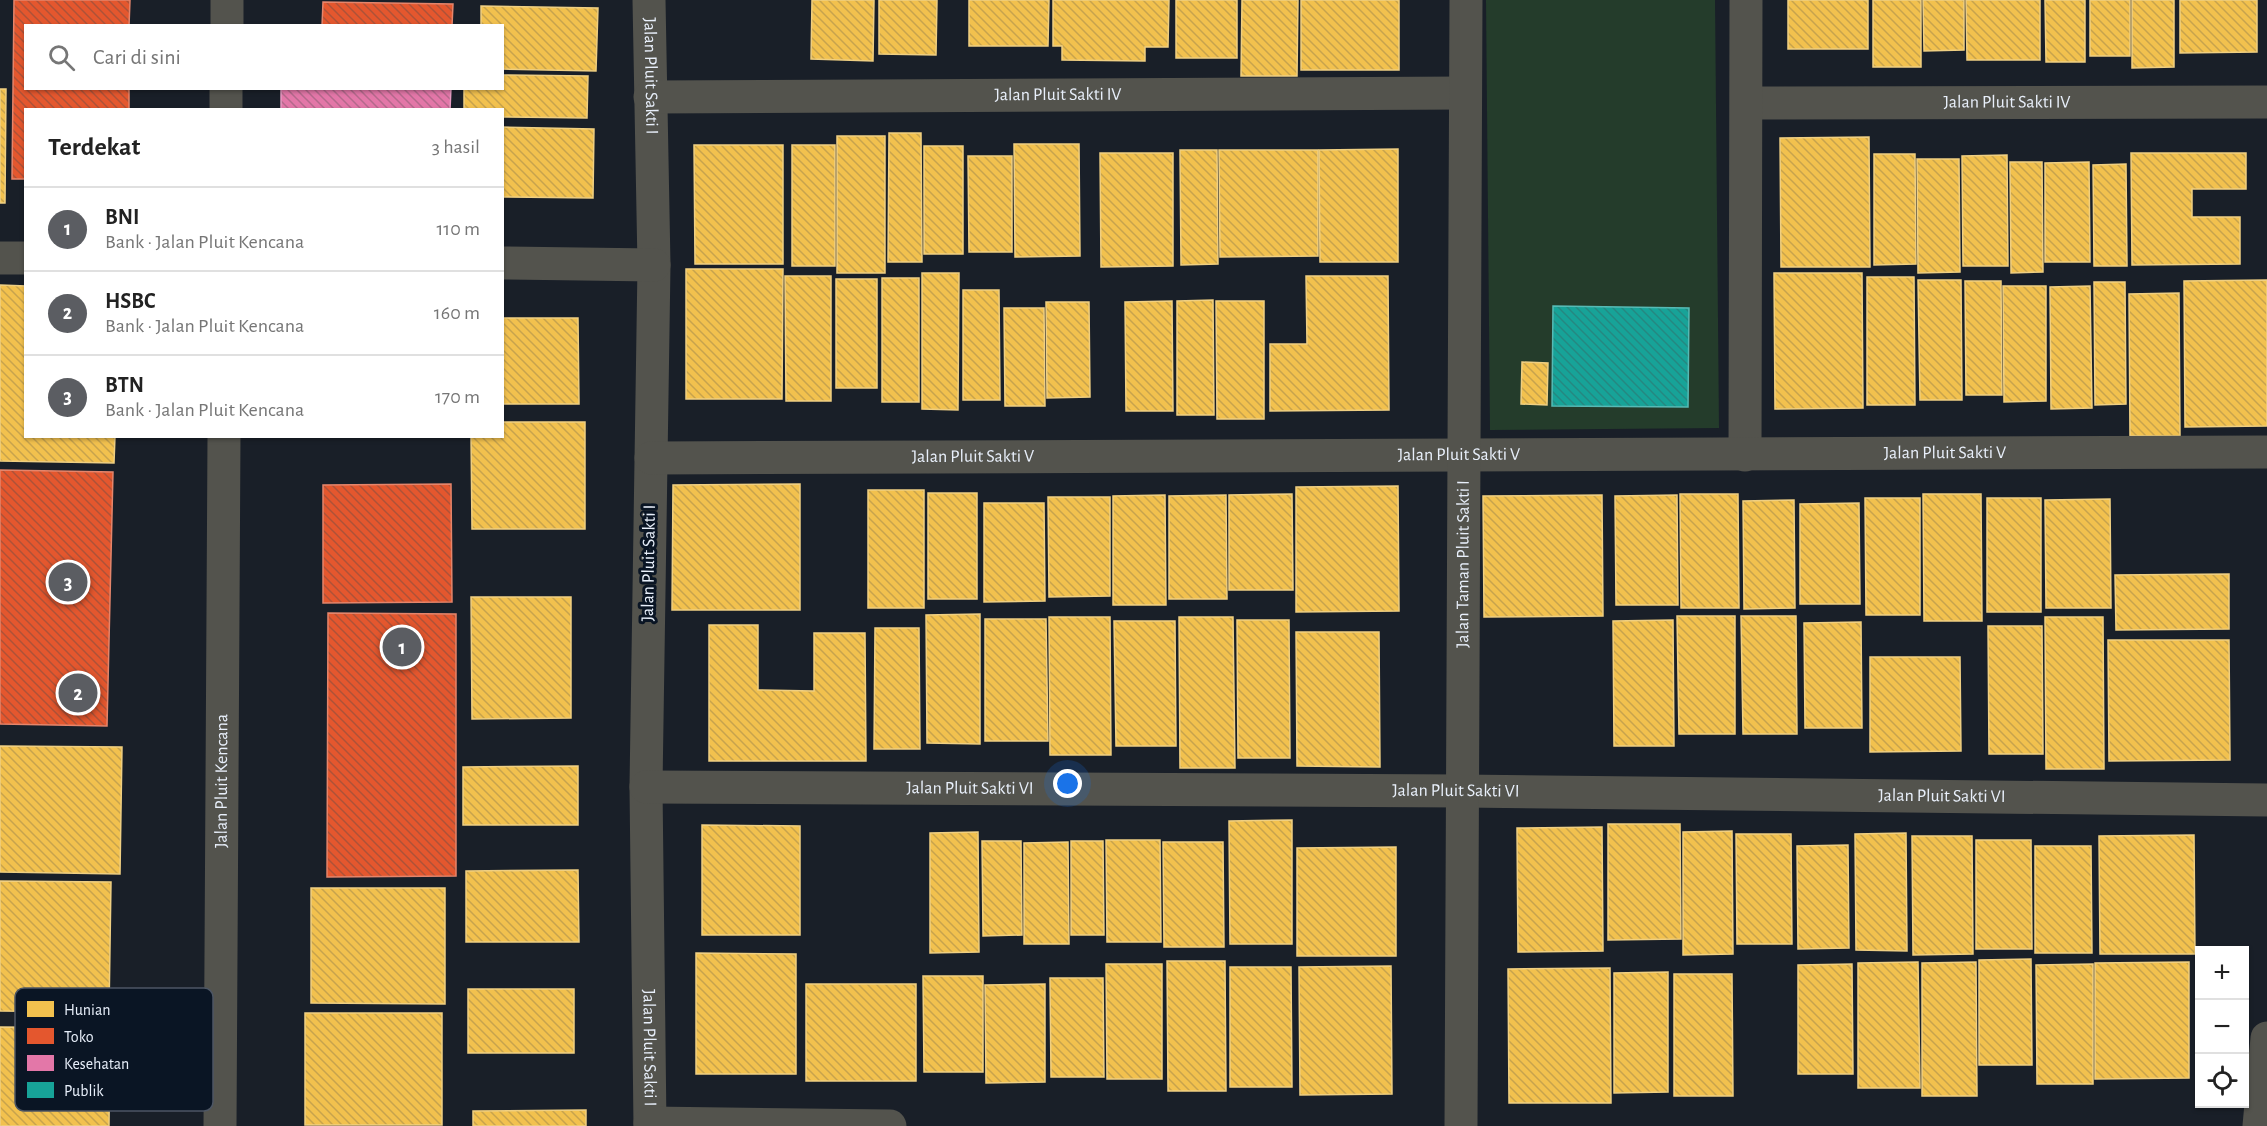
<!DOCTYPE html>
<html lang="id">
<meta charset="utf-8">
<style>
:root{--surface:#fff;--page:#f2f2f2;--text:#222;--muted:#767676;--line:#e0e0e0;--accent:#5b5d62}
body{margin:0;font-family:"Alegreya Sans",sans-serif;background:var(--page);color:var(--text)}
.controls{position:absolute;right:18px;bottom:18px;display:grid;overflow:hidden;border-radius:0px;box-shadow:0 2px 4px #0004}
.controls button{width:54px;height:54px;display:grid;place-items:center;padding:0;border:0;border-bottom:2px solid var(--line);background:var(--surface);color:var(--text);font:30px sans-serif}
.you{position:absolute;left:1068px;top:784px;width:21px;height:21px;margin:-15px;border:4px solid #fff;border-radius:50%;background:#1a73e8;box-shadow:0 0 0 9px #1a73e833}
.badge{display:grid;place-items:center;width:39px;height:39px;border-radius:50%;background:var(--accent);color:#fff;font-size:20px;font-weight:700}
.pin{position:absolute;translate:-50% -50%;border:3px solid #fff;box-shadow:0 2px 6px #0006}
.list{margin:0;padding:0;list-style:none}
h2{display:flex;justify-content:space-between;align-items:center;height:78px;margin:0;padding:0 24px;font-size:26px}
h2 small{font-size:20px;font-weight:400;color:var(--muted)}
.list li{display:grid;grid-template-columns:39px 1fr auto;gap:18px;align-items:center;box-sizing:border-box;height:84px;padding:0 24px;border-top:2px solid var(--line)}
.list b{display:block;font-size:22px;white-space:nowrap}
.list p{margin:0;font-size:20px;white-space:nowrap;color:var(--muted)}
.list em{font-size:20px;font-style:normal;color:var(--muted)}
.icon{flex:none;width:33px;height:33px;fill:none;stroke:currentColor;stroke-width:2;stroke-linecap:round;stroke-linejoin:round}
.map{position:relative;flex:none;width:2267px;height:1126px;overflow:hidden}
.search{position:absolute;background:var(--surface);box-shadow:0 2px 4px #0004;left:24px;top:24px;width:480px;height:66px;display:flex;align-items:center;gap:15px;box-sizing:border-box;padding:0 21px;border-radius:0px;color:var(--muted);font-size:22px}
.panel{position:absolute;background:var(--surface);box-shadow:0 2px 4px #0004;left:24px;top:108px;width:480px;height:330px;border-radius:0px}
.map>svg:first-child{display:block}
.grass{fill:#243c2b}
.homes{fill:url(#homes-back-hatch);stroke:#efcf82;stroke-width:1.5}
.shops{fill:url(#shops-back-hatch);stroke:#e5856b;stroke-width:1.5}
.health{fill:url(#health-back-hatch);stroke:#e49bc1;stroke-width:1.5}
.public{fill:url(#public-back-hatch);stroke:#56bab5;stroke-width:1.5}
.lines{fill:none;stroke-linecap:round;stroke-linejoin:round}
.minor{stroke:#53534d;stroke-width:33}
.tertiary{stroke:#53534d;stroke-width:33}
.labels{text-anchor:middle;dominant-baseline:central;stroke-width:6;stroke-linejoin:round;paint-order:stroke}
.street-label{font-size:18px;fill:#e8effa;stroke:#0a1524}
.key{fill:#0a1524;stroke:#4d5664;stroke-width:1.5}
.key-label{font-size:16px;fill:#e8effa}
</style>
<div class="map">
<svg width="2267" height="1126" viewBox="0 0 2267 1126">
<defs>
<pattern id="homes-back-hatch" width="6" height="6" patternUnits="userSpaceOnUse" patternTransform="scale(1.5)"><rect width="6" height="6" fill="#f2c14e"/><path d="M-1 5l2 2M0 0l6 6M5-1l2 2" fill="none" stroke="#c7a34d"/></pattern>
<pattern id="shops-back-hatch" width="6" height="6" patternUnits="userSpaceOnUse" patternTransform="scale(1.5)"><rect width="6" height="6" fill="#e4572e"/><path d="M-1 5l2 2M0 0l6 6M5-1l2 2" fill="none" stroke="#ad5238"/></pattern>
<pattern id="health-back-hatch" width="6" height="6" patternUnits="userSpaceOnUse" patternTransform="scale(1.5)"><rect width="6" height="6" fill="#e377a8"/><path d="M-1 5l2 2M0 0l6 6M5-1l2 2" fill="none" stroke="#b4698c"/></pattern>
<pattern id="public-back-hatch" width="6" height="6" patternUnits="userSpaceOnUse" patternTransform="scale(1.5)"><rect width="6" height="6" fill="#17a398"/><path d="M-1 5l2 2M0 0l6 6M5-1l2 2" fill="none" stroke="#258881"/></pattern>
</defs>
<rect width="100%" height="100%" fill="#191f28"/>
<path class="grass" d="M1486,0H1715L1719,428L1490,430Z"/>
<g class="homes">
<path d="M812,0H874L873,61L811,59Z"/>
<path d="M879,0H937L936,55L879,54Z"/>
<path d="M969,0H1049L1048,46H969Z"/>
<path d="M1053,0H1169L1168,47H1145V61L1062,60V46H1053Z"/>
<rect x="1176" y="0" width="61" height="58"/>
<path d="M1242,0H1298L1297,76H1241Z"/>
<rect x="1301" y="0" width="98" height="70"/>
<rect x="1788" y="0" width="80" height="49"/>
<rect x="1873" y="0" width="48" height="67"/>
<path d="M1923,0H1964V50L1924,51Z"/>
<path d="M1966,0H2040V60H1967Z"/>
<path d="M2045,0H2085V62H2046Z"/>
<rect x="2090" y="0" width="40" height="56"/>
<path d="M2132,0H2174V67L2132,68Z"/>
<path d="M2180,0H2257V52L2180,53Z"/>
<path d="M481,6L598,8L596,71L502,69V26H481Z"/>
<path d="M502,75L588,76L587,118L502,117V110H464V88H502Z"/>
<path d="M0,89H6L5,203H0Z"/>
<path d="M502,127L594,129L593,198L502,197Z"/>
<path d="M889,133H921L922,262H888Z"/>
<rect x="837" y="136" width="48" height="137"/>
<path d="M1869,137L1870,267H1781L1780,138Z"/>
<path d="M1014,144H1079L1080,256L1015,257Z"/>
<path d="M694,145H783V264H695Z"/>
<rect x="792" y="145" width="43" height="121"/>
<rect x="924" y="146" width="39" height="108"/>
<path d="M1398,149V262H1320L1319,150Z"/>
<path d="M1180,150H1217L1218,264L1181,265Z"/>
<path d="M1219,150H1318V256L1220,257Z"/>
<path d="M1100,153H1173V266L1101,267Z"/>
<path d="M2131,153H2246V189H2192V217H2240V264L2132,265Z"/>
<path d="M1874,154H1915L1916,264L1874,265Z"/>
<path d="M2007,155L2008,266H1963L1962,156Z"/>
<path d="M968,156H1012V252H969Z"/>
<path d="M1917,159H1959L1960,272L1918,273Z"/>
<path d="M2010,162H2042L2043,272L2011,273Z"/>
<path d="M2089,162L2090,262H2045V163Z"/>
<path d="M2126,164L2127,266H2094L2093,165Z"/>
<path d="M686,269H783L782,399H686Z"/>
<path d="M922,273H959L958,410L922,409Z"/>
<path d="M1774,273H1862L1863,408L1775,409Z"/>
<path d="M785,276H831V401H786Z"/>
<path d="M1306,276H1388L1389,410L1270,411V344H1307Z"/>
<path d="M1867,277H1914L1915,405H1867Z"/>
<rect x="882" y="278" width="37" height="124"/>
<rect x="836" y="279" width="41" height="109"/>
<path d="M1918,280H1961L1962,400H1920Z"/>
<path d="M2267,280V426L2185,427L2184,281Z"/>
<path d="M1965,281H2001L2002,395H1966Z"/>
<path d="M2094,282H2125L2126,404L2095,405Z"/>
<path d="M0,285L26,286V436H115L114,463L0,461Z"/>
<path d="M2003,286H2046V401L2004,402Z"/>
<path d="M2090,286L2092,408L2051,409L2050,287Z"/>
<path d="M963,290H999L1000,400H963Z"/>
<path d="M2179,293L2180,436H2130L2129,294Z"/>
<path d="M1213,300L1214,415H1177V301Z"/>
<path d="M1172,301L1173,411H1126L1125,302Z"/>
<path d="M1216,301H1264V419H1217Z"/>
<path d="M1046,302H1089L1090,397L1047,398Z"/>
<path d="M1004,308H1044L1045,406H1005Z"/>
<path d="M502,318H578L579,404H502Z"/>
<path d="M1522,362L1548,363L1547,405L1521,404Z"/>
<path d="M502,422H585V529H472L471,436H502Z"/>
<path d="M800,484V610H672L673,485Z"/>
<path d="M1398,486L1399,611L1296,612V487Z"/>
<rect x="868" y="490" width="56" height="118"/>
<rect x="928" y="493" width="49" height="106"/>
<path d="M1292,494L1293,590H1229V495Z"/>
<path d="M1680,494H1738L1739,608H1681Z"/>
<path d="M1923,494H1981L1982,621H1924Z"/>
<path d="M1165,495L1166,605H1113V496Z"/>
<path d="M1226,495L1227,599H1169V496Z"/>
<path d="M1602,495L1603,616L1484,617L1483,496Z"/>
<path d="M1677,495L1678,605H1616L1615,496Z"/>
<path d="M1048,497H1110V596L1049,597Z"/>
<path d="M1865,498H1920V615H1866Z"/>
<rect x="1987" y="498" width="54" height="114"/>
<path d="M2110,499L2111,608H2046L2045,500Z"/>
<path d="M1794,500L1795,608L1744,609L1743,501Z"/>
<path d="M984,503H1044L1045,601L984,602Z"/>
<path d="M1859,503L1860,604H1800V504Z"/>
<path d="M2229,574V629L2116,630L2115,575Z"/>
<path d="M471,597H571V718L472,719Z"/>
<path d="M980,614V744L927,743L926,615Z"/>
<path d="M1677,616H1735V734H1679Z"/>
<path d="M1741,616H1796L1797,734H1743Z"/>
<path d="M1049,617H1110L1111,755H1050Z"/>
<path d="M1179,617H1233L1235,768H1180Z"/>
<path d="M2045,617H2103L2104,769H2046Z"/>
<path d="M985,619H1046L1048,741H985Z"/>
<path d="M1237,620H1289L1290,758H1238Z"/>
<path d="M1673,620L1674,746H1614L1613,621Z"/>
<path d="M1114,621H1175L1176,746H1116Z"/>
<path d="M1861,622L1862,728H1805L1804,623Z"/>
<path d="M709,625H758V690L814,691V633H865L866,761H709Z"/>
<path d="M1988,626H2042L2043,754H1989Z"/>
<path d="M875,628H919L920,749H874Z"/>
<path d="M1296,632H1379L1380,767L1297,766Z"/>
<path d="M2108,640H2229L2230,760L2109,761Z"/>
<path d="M1870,657H1960L1961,751L1870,752Z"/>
<path d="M0,746L122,747L120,874L0,872Z"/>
<path d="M578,766V825H463V767Z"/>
<path d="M1292,820V944H1230L1229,821Z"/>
<path d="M1608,824H1680L1681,939L1608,940Z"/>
<path d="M702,825L800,826V935H702Z"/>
<path d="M1602,827L1603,951L1518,952L1517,828Z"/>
<path d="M1732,831L1733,954L1683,955V832Z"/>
<path d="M978,832L979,952L930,953V833Z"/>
<path d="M1906,833L1907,951L1856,950L1855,834Z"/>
<path d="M1736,834H1791L1792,944H1737Z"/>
<path d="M2194,835L2195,954H2100L2099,836Z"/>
<path d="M1912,836H1972L1973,954L1913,955Z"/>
<path d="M1106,840H1160L1161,942H1107Z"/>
<path d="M1976,840H2031L2032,949H1976Z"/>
<path d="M982,841H1021L1022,935L983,936Z"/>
<path d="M1071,841H1103L1104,935H1071Z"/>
<path d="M1068,842L1069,944H1024V843Z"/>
<path d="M1163,842H1223L1224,947H1164Z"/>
<path d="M1848,845L1849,948L1798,949L1797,846Z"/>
<path d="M2035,846H2091L2092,953H2035Z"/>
<path d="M1396,847V956H1297V848Z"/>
<path d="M578,870L579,942H466V871Z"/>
<path d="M0,881L111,882L109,1012L0,1011Z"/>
<path d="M311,888H445V1004L311,1003Z"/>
<path d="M696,953L796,954V1074H696Z"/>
<path d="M2031,959L2032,1065H1979V960Z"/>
<path d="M1167,961H1225L1226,1091H1168Z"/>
<path d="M1918,962L1920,1088H1858V963Z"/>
<path d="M1976,962L1977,1096H1922V963Z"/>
<path d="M2189,962V1078L2095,1079V963Z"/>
<path d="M1106,964H1162V1079H1107Z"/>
<path d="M1852,964L1853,1074H1798V965Z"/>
<path d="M2093,964V1084H2037L2036,965Z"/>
<path d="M1391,966L1392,1094L1300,1095L1299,967Z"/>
<path d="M1230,967H1291L1292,1087H1230Z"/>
<path d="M1610,968L1611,1103H1509L1508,969Z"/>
<path d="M1668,972V1092L1614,1093V973Z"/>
<path d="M1674,974H1732L1733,1096H1674Z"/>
<path d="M923,976H983V1072H924Z"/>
<path d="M1050,978H1103L1104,1077H1051Z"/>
<rect x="806" y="984" width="110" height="97"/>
<path d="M1045,984V1082L986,1083L985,985Z"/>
<rect x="468" y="989" width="106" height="64"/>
<rect x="305" y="1013" width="137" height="112"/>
<path d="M0,1027L110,1028L109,1126H0Z"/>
<path d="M586,1110V1126H473V1111Z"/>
</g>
<g class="shops">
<path d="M14,0H130L129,26H26V88H129V110H26V179H12Z"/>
<path d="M323,2L453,4L452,26H322Z"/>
<path d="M0,470L113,472L107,726L0,724Z"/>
<path d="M451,484L452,602L323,603V485Z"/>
<path d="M328,613L456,614V876L327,877Z"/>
</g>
<path class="health" d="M281,88H451L450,110H281Z"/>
<path class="public" d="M1553,306L1689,308L1688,407L1552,406Z"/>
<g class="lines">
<g class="minor">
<path id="s1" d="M649,0L654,265L646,787L650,1126"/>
<path id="s2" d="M650,97L1465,93"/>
<path id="s3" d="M1747,103L2267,102"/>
<path d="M0,258H26"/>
<path d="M502,263L654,265"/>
<path d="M1745,455L1746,0"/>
<path id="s4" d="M651,458L2267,452"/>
<path id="s5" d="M646,787L1463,791L2267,800"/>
<path d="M650,1123L890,1126"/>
<path id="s6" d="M1461,1126L1466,0"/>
<path d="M2259,1126L2267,1038"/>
</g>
<g class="tertiary">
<path d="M227,26V0"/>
<path d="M226,110V88"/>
<path id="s7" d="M220,1126L224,436"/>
</g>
</g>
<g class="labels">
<g class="street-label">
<text stroke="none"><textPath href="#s1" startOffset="76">Jalan Pluit Sakti I</textPath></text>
<text stroke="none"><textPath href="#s2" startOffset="408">Jalan Pluit Sakti IV</textPath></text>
<text stroke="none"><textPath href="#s3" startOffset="260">Jalan Pluit Sakti IV</textPath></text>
<text stroke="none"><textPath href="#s4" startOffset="1294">Jalan Pluit Sakti V</textPath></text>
<text stroke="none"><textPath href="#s4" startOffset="808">Jalan Pluit Sakti V</textPath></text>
<text stroke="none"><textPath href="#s4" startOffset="322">Jalan Pluit Sakti V</textPath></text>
<text transform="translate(649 563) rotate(-89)">Jalan Pluit Sakti I</text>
<text stroke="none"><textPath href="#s6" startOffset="562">Jalan Taman Pluit Sakti I</textPath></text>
<text stroke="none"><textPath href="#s7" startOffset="345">Jalan Pluit Kencana</textPath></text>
<text stroke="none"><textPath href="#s5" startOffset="324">Jalan Pluit Sakti VI</textPath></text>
<text stroke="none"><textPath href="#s5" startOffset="810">Jalan Pluit Sakti VI</textPath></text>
<text stroke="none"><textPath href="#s5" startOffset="1296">Jalan Pluit Sakti VI</textPath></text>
<text stroke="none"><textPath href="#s1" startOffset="1048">Jalan Pluit Sakti I</textPath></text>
</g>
</g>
<rect x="15" y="988" width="198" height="123" rx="9" class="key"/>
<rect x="27" y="1001" width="27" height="16" fill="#f2c14e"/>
<rect x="27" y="1028" width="27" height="16" fill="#e4572e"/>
<rect x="27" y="1055" width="27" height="16" fill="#e377a8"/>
<rect x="27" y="1082" width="27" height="16" fill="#17a398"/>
<g class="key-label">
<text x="64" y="1015">Hunian</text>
<text x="64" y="1042">Toko</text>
<text x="64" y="1069">Kesehatan</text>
<text x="64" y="1096">Publik</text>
</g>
</svg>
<div class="controls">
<button>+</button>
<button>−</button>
<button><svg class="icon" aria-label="locate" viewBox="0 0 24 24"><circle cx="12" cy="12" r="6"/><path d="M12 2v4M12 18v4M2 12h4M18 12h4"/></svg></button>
</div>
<div class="you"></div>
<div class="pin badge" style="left:402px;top:647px">1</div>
<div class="pin badge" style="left:78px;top:693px">2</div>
<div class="pin badge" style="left:68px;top:582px">3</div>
<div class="search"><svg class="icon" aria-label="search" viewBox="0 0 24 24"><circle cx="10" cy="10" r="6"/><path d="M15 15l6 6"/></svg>Cari di sini</div>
<section class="panel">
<h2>Terdekat<small>3 hasil</small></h2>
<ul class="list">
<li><span class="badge">1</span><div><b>BNI</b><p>Bank · Jalan Pluit Kencana</p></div><em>110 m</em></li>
<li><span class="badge">2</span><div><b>HSBC</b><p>Bank · Jalan Pluit Kencana</p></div><em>160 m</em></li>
<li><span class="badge">3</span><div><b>BTN</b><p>Bank · Jalan Pluit Kencana</p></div><em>170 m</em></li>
</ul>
</section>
</div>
